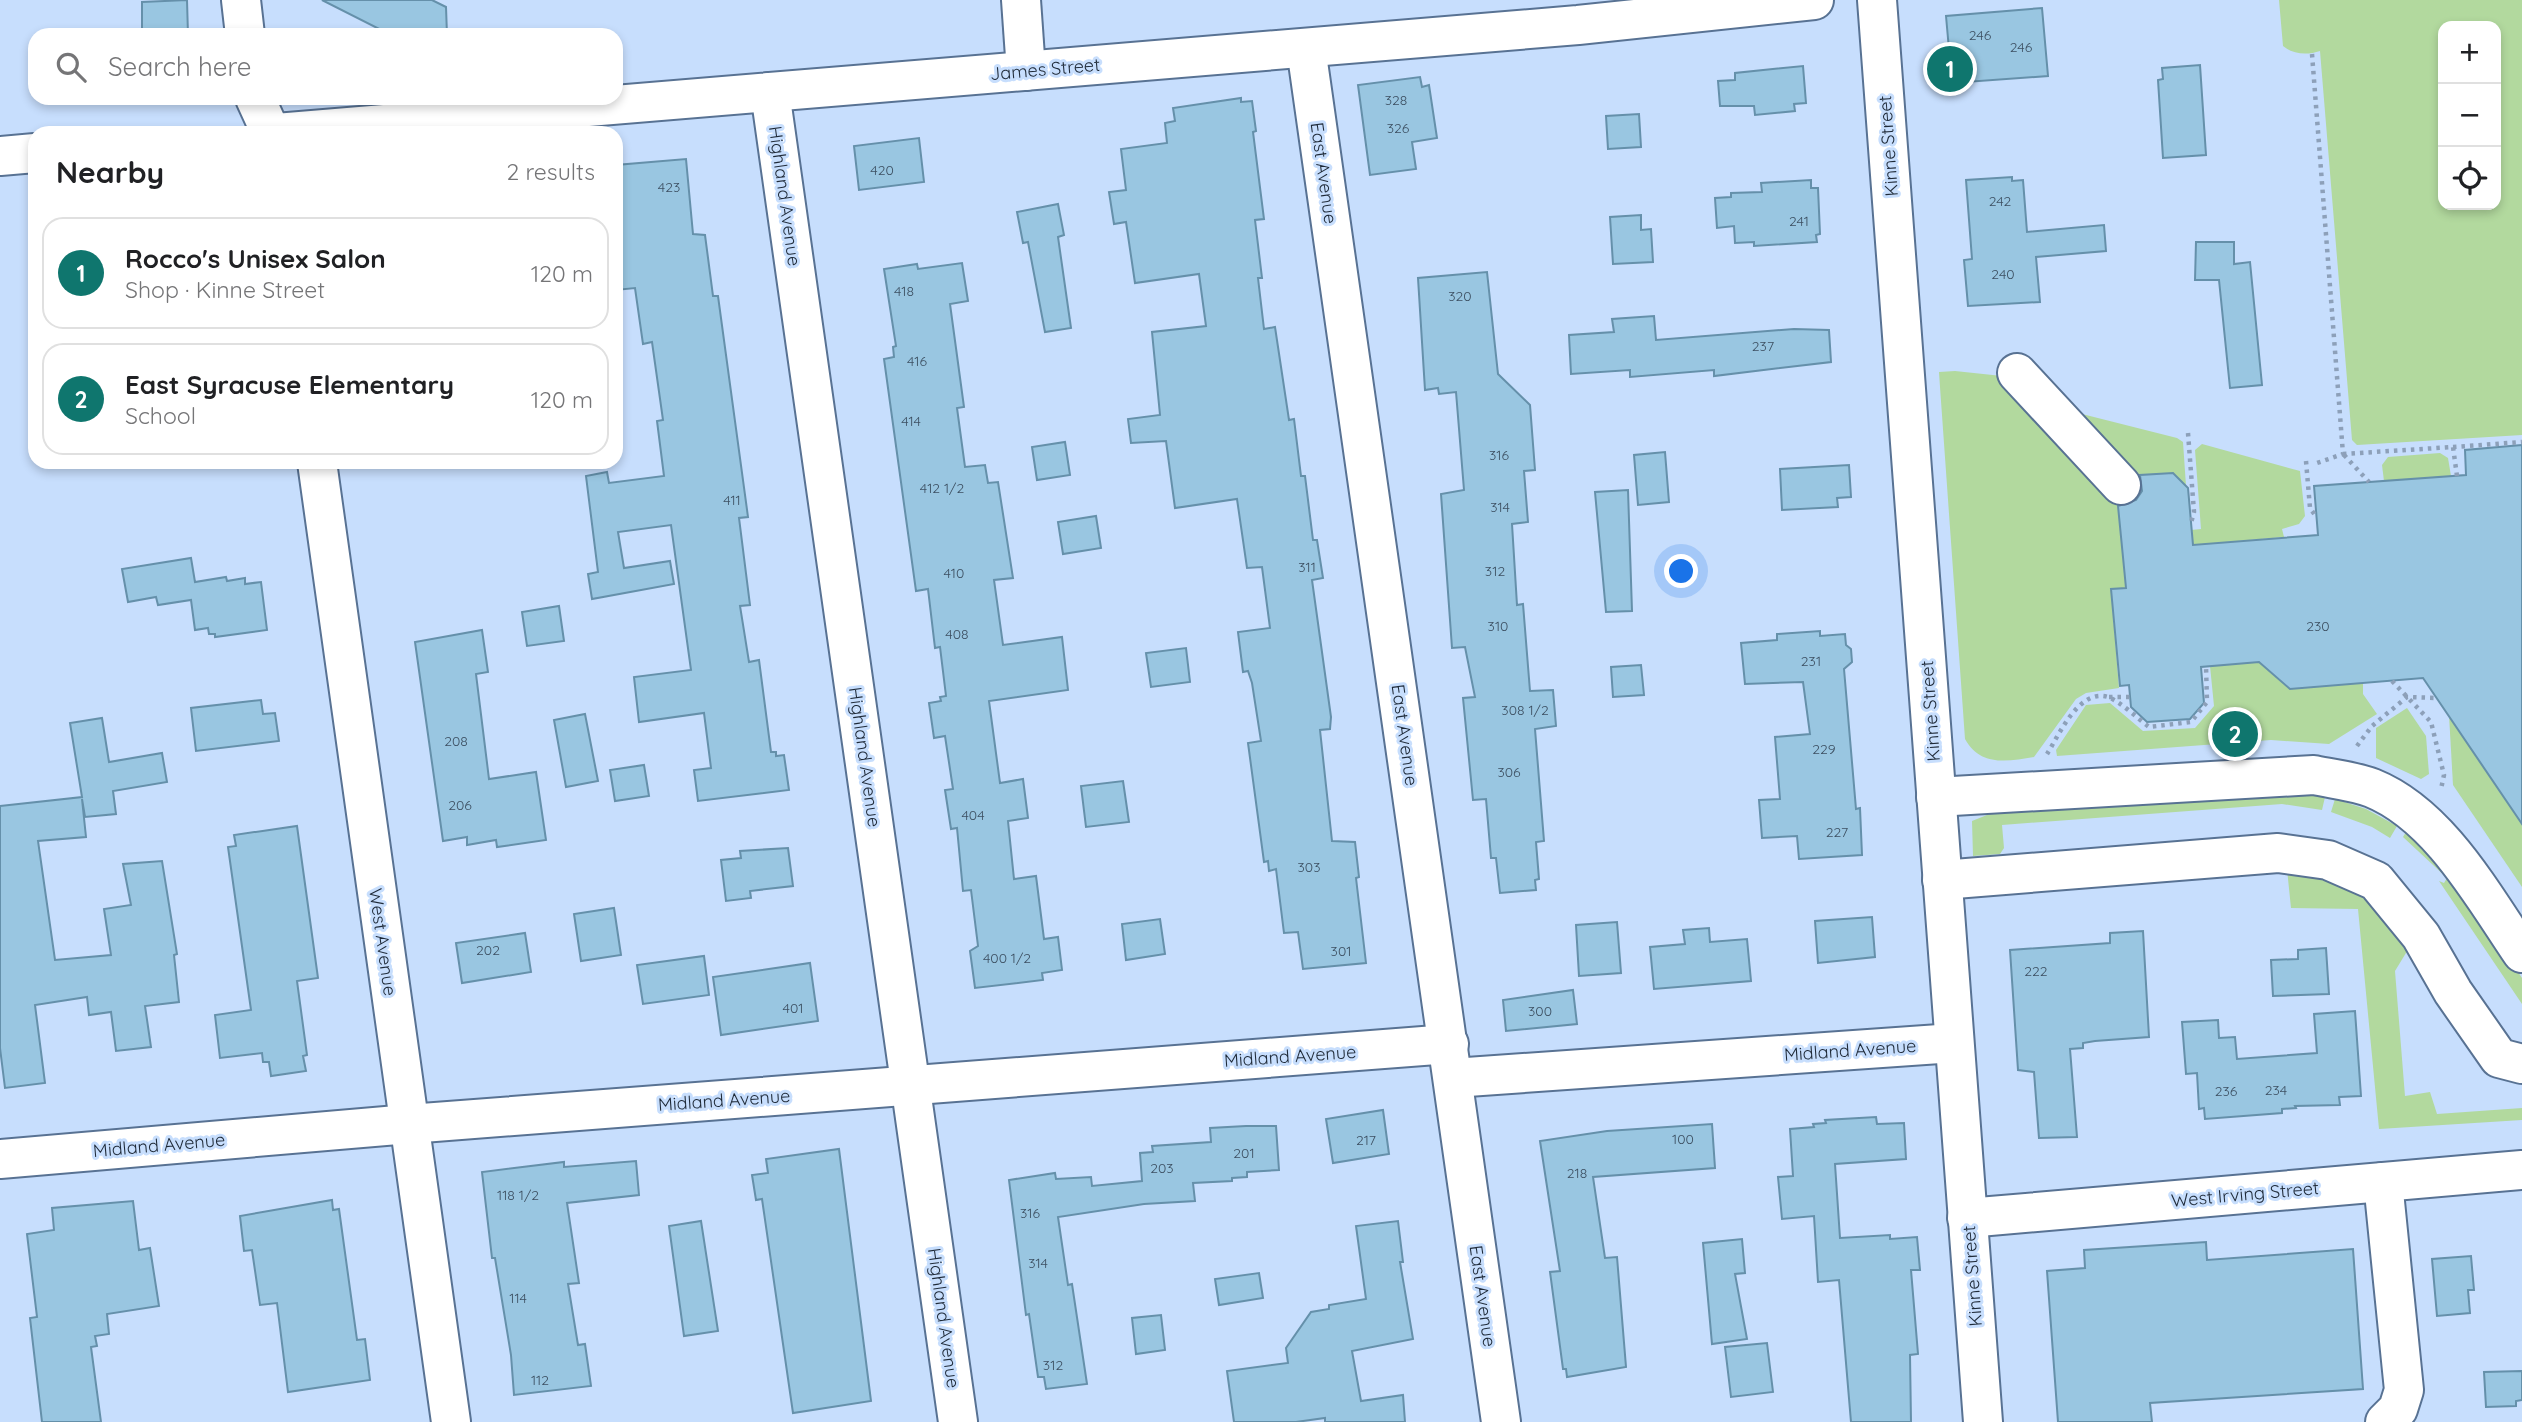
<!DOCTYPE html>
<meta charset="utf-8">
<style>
:root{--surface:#fff;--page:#f6f6f6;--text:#202124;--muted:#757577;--line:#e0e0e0;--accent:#0f766e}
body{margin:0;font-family:Quicksand,sans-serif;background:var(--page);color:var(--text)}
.controls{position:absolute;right:21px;top:21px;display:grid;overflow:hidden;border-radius:14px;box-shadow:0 4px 10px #0003}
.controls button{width:63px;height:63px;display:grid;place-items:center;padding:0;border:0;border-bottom:2px solid var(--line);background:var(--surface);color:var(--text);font:35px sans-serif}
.you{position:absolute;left:1682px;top:572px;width:24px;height:24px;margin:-18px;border:5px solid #fff;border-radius:50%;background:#1a73e8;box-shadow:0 0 0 10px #1a73e833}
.badge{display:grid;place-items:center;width:46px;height:46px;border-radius:50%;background:var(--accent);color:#fff;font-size:23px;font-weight:700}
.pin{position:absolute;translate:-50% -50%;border:4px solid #fff;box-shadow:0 2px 7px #0006}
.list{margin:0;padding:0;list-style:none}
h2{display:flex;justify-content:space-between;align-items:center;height:91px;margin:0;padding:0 28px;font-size:30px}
h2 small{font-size:23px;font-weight:400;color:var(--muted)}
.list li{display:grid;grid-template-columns:46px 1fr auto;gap:21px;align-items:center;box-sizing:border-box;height:112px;margin:0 14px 14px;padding:0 14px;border:2px solid var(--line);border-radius:21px}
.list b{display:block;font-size:26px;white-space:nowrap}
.list p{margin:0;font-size:23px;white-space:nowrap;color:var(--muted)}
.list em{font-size:23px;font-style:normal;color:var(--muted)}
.icon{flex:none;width:38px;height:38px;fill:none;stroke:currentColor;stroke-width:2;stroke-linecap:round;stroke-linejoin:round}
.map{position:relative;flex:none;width:2522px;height:1422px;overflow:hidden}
.search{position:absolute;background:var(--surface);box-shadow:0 4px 10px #0003;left:28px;top:28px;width:595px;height:77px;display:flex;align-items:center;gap:18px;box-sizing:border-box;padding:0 24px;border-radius:21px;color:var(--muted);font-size:26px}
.panel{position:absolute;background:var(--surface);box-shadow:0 4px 10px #0003;left:28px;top:126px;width:595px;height:343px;border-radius:21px}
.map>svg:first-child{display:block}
.green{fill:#b2d99e;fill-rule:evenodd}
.building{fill:#99c6e1;stroke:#6590aa;stroke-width:2}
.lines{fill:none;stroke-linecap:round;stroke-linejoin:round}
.minor-casing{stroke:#587293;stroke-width:42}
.path{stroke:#8da0b9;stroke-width:4.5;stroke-dasharray:3.5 5;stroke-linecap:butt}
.minor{stroke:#fff;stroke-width:38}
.labels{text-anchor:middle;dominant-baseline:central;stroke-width:6;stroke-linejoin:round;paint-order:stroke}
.number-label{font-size:14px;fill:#3d5062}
.street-label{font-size:18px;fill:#1e2937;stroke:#c7defd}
</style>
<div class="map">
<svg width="2522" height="1422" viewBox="0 0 2522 1422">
<rect width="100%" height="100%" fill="#c7defd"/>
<g class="green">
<path d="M2279,0H2522V435L2357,445L2352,440L2320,51C2308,55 2294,55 2283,46ZM2443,26H2496V205H2443Z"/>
<path d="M1955,371L2002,376L2117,491L2126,588L2111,590L2119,688L2086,693L2076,699L2034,757C2006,762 1980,766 1965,739L1940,387L1939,372Z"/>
<path d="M2082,414L2177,438L2183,442L2186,486L2173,473L2128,476L2081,428Z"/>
<path d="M2202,444L2300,471L2305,516L2299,524L2282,529L2284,537L2192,545L2191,530L2201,529L2195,450Z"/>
<path d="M2440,453L2448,458L2451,476L2384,481L2382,465L2388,457Z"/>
<path d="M2259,662L2290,689L2363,683V694L2377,714L2329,744L2271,740L2057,756L2056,750L2086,705L2110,703L2143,731L2195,728L2214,706L2210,666Z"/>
<path d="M2407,708L2426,736L2429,774L2421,779L2376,758V728Z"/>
<path d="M2449,715L2522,824V887L2453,785Z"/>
<path d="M2299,792L2325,797L2322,810L2282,804L2002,825L2004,848L2000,854L1973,856L1972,821L1992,813Z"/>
<path d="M2335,799L2366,809L2397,826L2390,838L2372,827L2331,812Z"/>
<path d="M2406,832L2419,841L2470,900L2522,978V1004L2439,881L2444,883L2447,878L2403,837Z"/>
<path d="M2287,869L2328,877L2370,900L2409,948L2395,971L2405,1096L2430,1092L2437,1114L2522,1108V1120L2379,1129L2358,909L2291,908Z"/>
</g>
<g class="building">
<path d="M187,0L188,35H142V2Z"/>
<path d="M322,0H432L446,7L447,35H391Z"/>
<path d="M2042,8L2048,76L1952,83L1946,16Z"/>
<path d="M2200,65L2206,155L2163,158L2158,80L2163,79L2162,68Z"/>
<path d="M1803,66L1806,103L1794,104L1795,111L1755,115L1754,106H1720L1718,81L1735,80V73Z"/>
<path d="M1420,77L1422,87L1429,85L1437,138L1412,142L1416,169L1370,175L1358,85Z"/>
<path d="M1241,98V102L1252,101L1256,131L1253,132L1264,219L1255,220L1262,278H1258L1264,329L1275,327L1289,420L1294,419L1301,476H1305L1313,540H1317L1323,578L1312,580L1331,717L1330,729L1320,730L1332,841L1355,842L1359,877L1356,878L1366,963L1303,969L1298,932L1284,933L1276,869L1269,871L1268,861L1264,862L1248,743L1261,741L1252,683L1248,671L1243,672L1238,632L1270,628L1262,567L1247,568L1237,499L1175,508L1166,441L1131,443L1128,419L1160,415L1152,332L1206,326L1199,274L1135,283L1126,222L1114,224L1109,192L1126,190L1121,149L1167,143L1165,123L1175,121L1173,108Z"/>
<path d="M1639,114L1641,147L1608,149L1606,116Z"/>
<path d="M919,138L924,182L859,190L854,146Z"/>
<path d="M686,159L693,234L705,235L713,296H718L748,517L739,518L750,605L740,606L749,662L759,660L771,752H776V756L784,755L789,790L698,801L694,770L711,768L704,713L639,722L634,677L691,670L671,525L618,532L624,568L670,561L674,584L592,599L588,574L598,572L586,476L607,472L609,483L664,476L657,421L663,420L652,342L643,344L635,288L616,290V165Z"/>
<path d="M2012,177V181L2023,180L2027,232L2104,225L2106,251L2036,257L2040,302L1968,306L1964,260L1972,259L1966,180Z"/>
<path d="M1811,180V188H1818L1820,234L1816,235L1817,242L1754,246V242L1735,243L1734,226L1717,228L1715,198L1731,197V193L1762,192L1761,183Z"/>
<path d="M1058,204L1064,235L1058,237L1071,328L1045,332L1028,242L1023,243L1017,212Z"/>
<path d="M1641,215V230L1651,229L1653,262L1613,264L1610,217Z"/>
<path d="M2196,242H2234V264L2250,262L2262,385L2230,388L2219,280H2195Z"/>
<path d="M962,263L968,301L950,304L964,407L957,408L965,467L985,465L988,483L998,482L1013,578L994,580L1003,645L1062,637L1068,690L989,701L1000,783L1023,779L1028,818L1008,821L1014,879L1036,876L1044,939L1058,937L1062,970L1042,973L1043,980L975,988L970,951L978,946L971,890L963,891L957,828L951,829L945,790L953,789L945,736L934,738L929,703L941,701L940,697L946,696L940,647L935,648L928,589L916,591L884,359L894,357L893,347L896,346L884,269L917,264L918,269Z"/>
<path d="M1487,272L1498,374L1530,405L1535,470L1524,471L1528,522L1512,524L1517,605L1523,604L1530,691L1553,690L1556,726L1535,729L1544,841L1536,842L1539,879L1535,880L1536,890L1500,893L1496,858H1491L1486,799L1473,800L1463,698L1475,697L1465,647L1452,648L1441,494L1464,490L1456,392L1439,394L1438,388L1425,390L1418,278Z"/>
<path d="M1654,316L1656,340L1794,329L1829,330L1831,362L1714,376V370L1630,377V370L1571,374L1569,335L1614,332L1612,319Z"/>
<path d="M1065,442L1070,475L1037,480L1032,447Z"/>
<path d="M2522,445V824L2423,678L2290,689L2259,662L2201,667L2204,703L2190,719L2147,722L2131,707L2129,685L2120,686L2111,589L2126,588L2118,506L2136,500L2142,491L2140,475L2173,473L2188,488L2193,545L2318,535L2314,486L2466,475L2465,450Z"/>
<path d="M1665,452L1669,502L1638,505L1634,455Z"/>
<path d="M1849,465L1851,497L1837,498L1838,507L1782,510L1780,469Z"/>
<path d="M1628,490L1632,611L1606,612L1595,492Z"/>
<path d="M1096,516L1101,548L1063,554L1058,522Z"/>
<path d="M191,558L195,582L226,577L227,581L245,578V584L261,582L267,630L215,637V634H209L208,628L195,630L191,600L158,605L156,597L128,602L122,569Z"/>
<path d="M559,606L564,641L527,646L522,612Z"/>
<path d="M482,630L488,672L476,674L489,779L536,772L546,840L497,847L496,840L467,845V837L443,841L415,642Z"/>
<path d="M1820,631V636L1845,634L1846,645L1851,649L1852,662L1844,669L1856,809L1860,808L1862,855L1799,859L1797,836L1762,838L1759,800L1780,799L1775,737L1810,734L1803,682L1745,684L1741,643L1777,640V634Z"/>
<path d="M1186,648L1190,682L1151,687L1146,653Z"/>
<path d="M1641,665L1644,695L1613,697L1611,667Z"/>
<path d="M261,700L263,714L275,713L279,741L196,751L191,708Z"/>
<path d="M585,714L598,781L566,787L554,720Z"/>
<path d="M102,718L109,762L162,753L167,782L113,791L116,814L85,817L82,799L86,837L38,841L55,960L111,955L104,909L131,905L123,864L162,861L177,954L174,955L179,1002L145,1006L151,1047L116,1051L111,1012L89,1015L87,997L35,1005L45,1083L5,1088L0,1048V806L82,797L70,723Z"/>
<path d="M644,765L649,796L615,801L610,770Z"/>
<path d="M1123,781L1129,822L1086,827L1081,786Z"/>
<path d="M297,826L318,978L297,981L307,1055L303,1056L306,1071L271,1076L269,1062H263L262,1053L220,1058L215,1015L251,1010L228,847L236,846L234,835Z"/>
<path d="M788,848L793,886L750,891L751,898L726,901L721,860L741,858L740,851Z"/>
<path d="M614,908L621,955L581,961L574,914Z"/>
<path d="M1872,917L1875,957L1818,963L1815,921Z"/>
<path d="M1160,919L1165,954L1126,960L1122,924Z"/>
<path d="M1617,922L1621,973L1579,976L1576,925Z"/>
<path d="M1709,928L1710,942L1747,939L1751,981L1654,989L1650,947L1685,944L1683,930Z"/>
<path d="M2143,931L2149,1037L2095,1041L2083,1043V1048L2070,1049L2077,1137L2039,1138L2034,1072L2018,1070L2010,950L2110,943V933Z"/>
<path d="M525,933L531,972L462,983L456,943Z"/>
<path d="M2326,948L2329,994L2273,996L2271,960L2298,959V950Z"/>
<path d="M704,956L709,995L643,1004L637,965Z"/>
<path d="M810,963L818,1021L721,1035L713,977Z"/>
<path d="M1573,990L1577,1024L1506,1031L1503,1000Z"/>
<path d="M2355,1011L2361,1096L2339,1097L2340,1105L2295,1106L2296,1108L2282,1109V1113L2205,1119L2204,1108L2199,1109L2197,1073L2186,1074L2182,1022L2218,1020L2219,1038L2235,1037L2237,1059L2317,1053L2314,1014Z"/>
<path d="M1383,1110L1389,1154L1333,1163L1326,1119Z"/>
<path d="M1876,1117L1877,1124L1904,1123L1906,1159L1835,1164L1840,1238L1890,1235V1239L1917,1237L1920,1270H1911L1918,1354L1910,1355L1911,1422H1851L1839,1280L1818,1282L1814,1216L1782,1219L1778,1177L1793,1176L1790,1129L1814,1127L1813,1124L1826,1123L1825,1120Z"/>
<path d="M1712,1124L1715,1168L1593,1177L1605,1258L1617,1257L1626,1367L1567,1377L1566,1369H1563L1550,1272L1560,1271L1540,1141L1607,1131Z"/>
<path d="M1246,1126H1276L1279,1170L1247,1172V1177L1232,1178V1181L1193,1183L1195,1201L1144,1204L1058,1217L1068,1285L1072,1284L1087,1384L1046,1389L1044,1377H1038L1029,1314L1026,1315L1009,1180L1055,1173L1056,1179L1091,1177L1092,1186L1142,1181L1140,1153L1153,1152L1152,1146L1211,1142L1210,1128Z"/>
<path d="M839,1149L871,1401L793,1413L762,1199L756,1200L752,1175L768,1173L766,1159Z"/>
<path d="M636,1161L639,1195L567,1203L579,1283L568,1284L578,1345L585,1344L591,1386L514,1395L511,1355L495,1258H492L482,1172L564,1162V1167Z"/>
<path d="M332,1200L333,1210L339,1209L357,1340L365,1339L370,1380L288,1392L277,1303L260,1305L252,1250L244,1251L240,1216Z"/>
<path d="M133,1201L139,1250L150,1248L159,1306L107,1314L109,1334L95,1336L97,1346L91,1347L101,1422H42L30,1318L37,1317L27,1234L54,1230L52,1208Z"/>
<path d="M701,1221L718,1331L684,1336L669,1226Z"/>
<path d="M1398,1221L1403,1262H1400L1413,1339L1352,1351L1361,1401L1403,1395L1405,1422H1325V1418L1296,1422H1234L1227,1371L1288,1363L1286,1348L1311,1312L1329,1309V1305L1366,1299L1356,1226Z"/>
<path d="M1742,1239L1745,1273L1735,1274L1747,1339L1712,1344L1703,1243Z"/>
<path d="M2206,1242L2207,1260L2353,1249L2363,1389L2150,1403L2152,1422H2058L2047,1271L2085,1268L2084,1250Z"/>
<path d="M2471,1256L2474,1290H2468L2470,1313L2437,1316L2432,1259Z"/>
<path d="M1259,1273L1263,1298L1219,1305L1215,1279Z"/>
<path d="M1161,1315L1165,1350L1136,1354L1132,1318Z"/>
<path d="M1767,1343L1773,1392L1731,1397L1725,1347Z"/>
<path d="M2522,1371V1400L2516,1401V1406L2486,1407L2484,1372Z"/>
</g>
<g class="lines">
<g class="minor-casing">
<g id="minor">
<path d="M241,0L245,35"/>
<path d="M1021,0L1026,71"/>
<path d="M1877,0L1983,1422"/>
<path d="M1306,48L1501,1422"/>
<path d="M770,92L958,1422"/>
<path d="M255,98L271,133"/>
<path d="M276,133L1578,25L1814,0"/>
<path d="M0,156L35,153"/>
<path d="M2017,373L2121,485"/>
<path d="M317,462L451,1422"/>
<path d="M1936,797L2314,775C2332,779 2354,781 2372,788C2439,815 2483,896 2522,953"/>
<path d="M1942,880L2278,853L2328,860L2376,881L2421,936L2453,992L2499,1058L2522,1064"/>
<path d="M1453,1078L1954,1043"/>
<path d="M0,1159L409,1124L1449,1044"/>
<path d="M2383,1182L2404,1390L2398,1409L2385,1422"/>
<path d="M1967,1218L2522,1170"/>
</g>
</g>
<g class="path">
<path d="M2312,54L2343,454L2317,463"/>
<path d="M2188,433L2194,512L2191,523"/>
<path d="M2453,447L2522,442"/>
<path d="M2343,454L2453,447L2457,476"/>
<path d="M2344,455L2369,482"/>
<path d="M2306,461L2310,508L2317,518"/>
<path d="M2392,681L2431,722L2444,775L2441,789"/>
<path d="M2109,697H2130"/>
<path d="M2357,746L2372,726L2407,697L2437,698"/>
<path d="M2047,754C2059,735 2079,688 2108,697C2121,702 2137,718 2149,727L2191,722L2207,702L2206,666"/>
</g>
<use href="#minor" class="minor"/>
</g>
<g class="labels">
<g class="number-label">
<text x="1980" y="35">246</text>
<text x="2021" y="47">246</text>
<text x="1396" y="100">328</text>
<text x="1398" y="128">326</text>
<text x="882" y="170">420</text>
<text x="669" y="187">423</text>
<text x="2000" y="201">242</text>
<text x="1799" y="221">241</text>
<text x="2003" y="274">240</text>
<text x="904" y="291">418</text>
<text x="1460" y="296">320</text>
<text x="1763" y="346">237</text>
<text x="917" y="361">416</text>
<text x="911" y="421">414</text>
<text x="1499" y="455">316</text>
<text x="942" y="488">412 1/2</text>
<text x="732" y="500">411</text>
<text x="1500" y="507">314</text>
<text x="1307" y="567">311</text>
<text x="1495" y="571">312</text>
<text x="954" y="573">410</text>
<text x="1498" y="626">310</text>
<text x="2318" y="626">230</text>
<text x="957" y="634">408</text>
<text x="1811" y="661">231</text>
<text x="1525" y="710">308 1/2</text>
<text x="456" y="741">208</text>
<text x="1824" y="749">229</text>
<text x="1509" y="772">306</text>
<text x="460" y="805">206</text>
<text x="973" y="815">404</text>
<text x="1837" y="832">227</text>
<text x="1309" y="867">303</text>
<text x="488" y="950">202</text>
<text x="1341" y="951">301</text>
<text x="1007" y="958">400 1/2</text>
<text x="2036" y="971">222</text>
<text x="793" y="1008">401</text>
<text x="1540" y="1011">300</text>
<text x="2276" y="1090">234</text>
<text x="2226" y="1091">236</text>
<text x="1683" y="1139">100</text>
<text x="1366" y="1140">217</text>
<text x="1244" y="1153">201</text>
<text x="1162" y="1168">203</text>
<text x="1577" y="1173">218</text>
<text x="518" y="1195">118 1/2</text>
<text x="1030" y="1213">316</text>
<text x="1038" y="1263">314</text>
<text x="518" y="1298">114</text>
<text x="1053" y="1365">312</text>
<text x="540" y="1380">112</text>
</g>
<g class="street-label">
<text transform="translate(1045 69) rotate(-5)">James Street</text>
<text transform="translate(1888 146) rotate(-94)">Kinne Street</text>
<text transform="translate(1324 173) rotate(82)">East Avenue</text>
<text transform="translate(785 196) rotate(82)">Highland Avenue</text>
<text transform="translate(1930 711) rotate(-94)">Kinne Street</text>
<text transform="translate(1405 735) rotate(82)">East Avenue</text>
<text transform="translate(865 757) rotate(82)">Highland Avenue</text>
<text transform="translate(383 942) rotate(82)">West Avenue</text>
<text transform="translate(1850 1050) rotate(-4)">Midland Avenue</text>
<text transform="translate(1290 1056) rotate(-4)">Midland Avenue</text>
<text transform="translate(724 1100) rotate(-4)">Midland Avenue</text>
<text transform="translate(159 1145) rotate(-5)">Midland Avenue</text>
<text transform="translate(2245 1194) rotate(-5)">West Irving Street</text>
<text transform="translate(1972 1276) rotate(-94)">Kinne Street</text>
<text transform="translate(1483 1296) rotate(82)">East Avenue</text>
<text transform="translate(944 1318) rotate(82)">Highland Avenue</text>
</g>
</g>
</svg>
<div class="controls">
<button>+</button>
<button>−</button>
<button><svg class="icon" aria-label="locate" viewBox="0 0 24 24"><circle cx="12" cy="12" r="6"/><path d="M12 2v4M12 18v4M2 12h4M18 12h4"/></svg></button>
</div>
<div class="you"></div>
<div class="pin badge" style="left:1950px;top:69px">1</div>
<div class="pin badge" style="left:2235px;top:734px">2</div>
<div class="search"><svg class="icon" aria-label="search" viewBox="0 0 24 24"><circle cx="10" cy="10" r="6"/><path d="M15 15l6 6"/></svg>Search here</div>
<section class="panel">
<h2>Nearby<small>2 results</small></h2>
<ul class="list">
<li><span class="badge">1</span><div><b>Rocco's Unisex Salon</b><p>Shop · Kinne Street</p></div><em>120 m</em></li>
<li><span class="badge">2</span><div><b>East Syracuse Elementary</b><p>School</p></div><em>120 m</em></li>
</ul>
</section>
</div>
